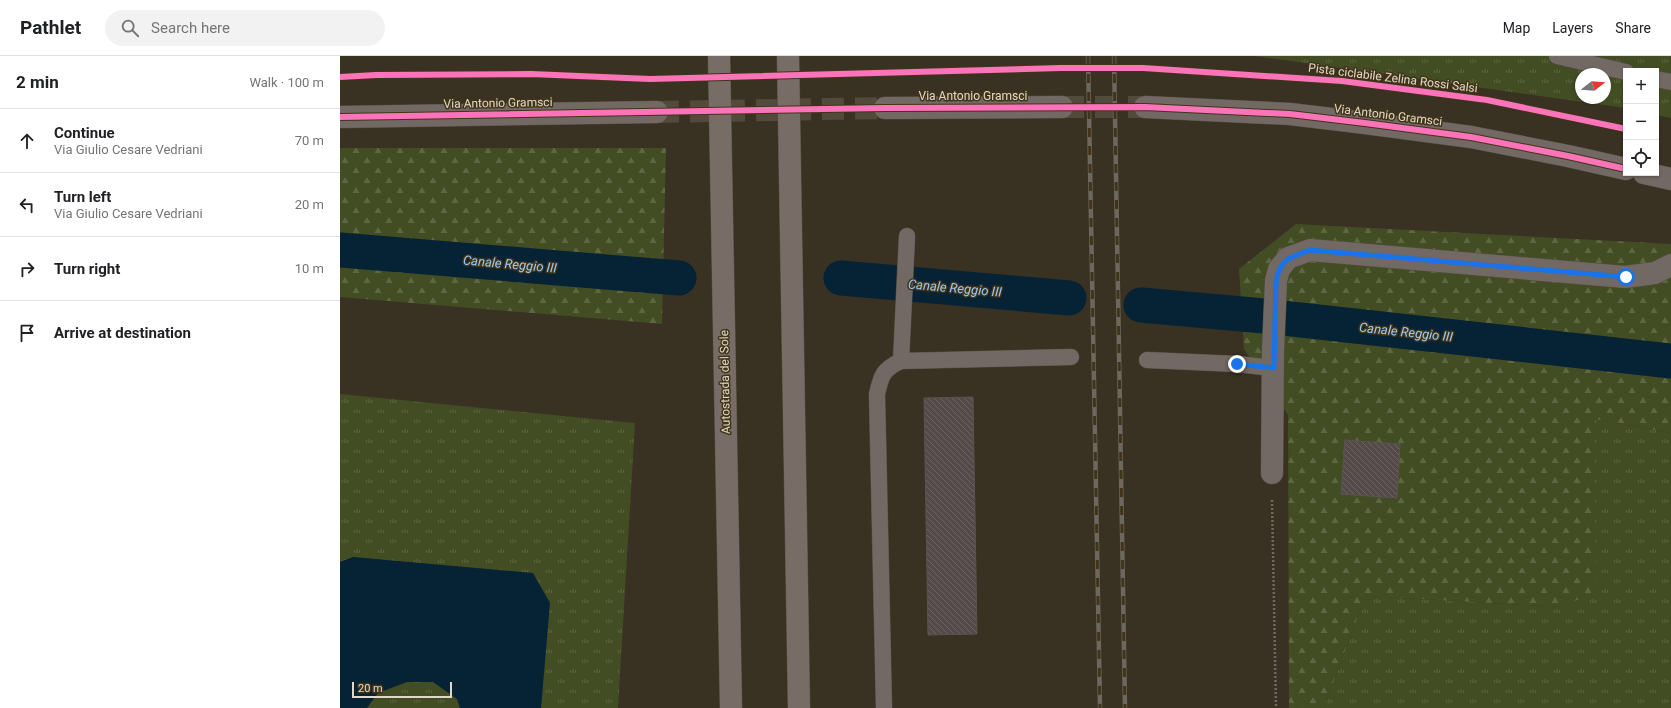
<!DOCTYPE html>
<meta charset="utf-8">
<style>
:root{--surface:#fff;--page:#f2f2f2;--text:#202124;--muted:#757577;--line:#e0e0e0}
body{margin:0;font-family:Roboto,sans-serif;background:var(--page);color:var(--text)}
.controls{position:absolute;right:12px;top:12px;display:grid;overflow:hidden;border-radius:0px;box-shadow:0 1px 3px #0004}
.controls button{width:36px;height:36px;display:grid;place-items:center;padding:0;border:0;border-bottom:1px solid var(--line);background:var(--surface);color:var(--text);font:20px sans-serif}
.compass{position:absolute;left:1235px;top:12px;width:36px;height:36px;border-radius:50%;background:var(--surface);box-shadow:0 1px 3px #0004;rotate:73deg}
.scale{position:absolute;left:12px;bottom:10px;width:100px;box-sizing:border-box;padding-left:4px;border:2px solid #e0d8c8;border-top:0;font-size:11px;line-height:14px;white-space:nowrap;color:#e0d8c8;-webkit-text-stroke:3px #423419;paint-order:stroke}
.stop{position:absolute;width:12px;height:12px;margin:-9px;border:3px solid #1a73e8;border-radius:50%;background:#fff}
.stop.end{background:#1a73e8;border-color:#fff;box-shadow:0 1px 4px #0008}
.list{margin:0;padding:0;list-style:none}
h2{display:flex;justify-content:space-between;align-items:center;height:52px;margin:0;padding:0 16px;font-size:17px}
h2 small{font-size:13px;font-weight:400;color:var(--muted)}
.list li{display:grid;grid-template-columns:26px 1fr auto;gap:12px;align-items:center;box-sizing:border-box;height:64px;padding:0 16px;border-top:1px solid var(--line)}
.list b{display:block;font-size:15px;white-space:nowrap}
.list p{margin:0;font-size:13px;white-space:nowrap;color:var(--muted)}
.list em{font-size:13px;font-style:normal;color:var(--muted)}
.icon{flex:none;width:22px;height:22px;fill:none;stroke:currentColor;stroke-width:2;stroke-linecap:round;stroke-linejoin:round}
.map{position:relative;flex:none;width:1331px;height:652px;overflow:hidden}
header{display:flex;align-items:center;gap:24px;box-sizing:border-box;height:56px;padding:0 20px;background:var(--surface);border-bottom:1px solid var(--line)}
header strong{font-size:19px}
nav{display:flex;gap:22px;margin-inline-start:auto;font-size:14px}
.search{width:280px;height:36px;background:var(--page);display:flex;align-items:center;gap:10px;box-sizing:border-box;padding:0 14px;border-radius:22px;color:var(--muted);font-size:15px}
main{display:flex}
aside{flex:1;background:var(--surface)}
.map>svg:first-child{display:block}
.grass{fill:url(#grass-tufts);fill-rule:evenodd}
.forest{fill:url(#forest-firs)}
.water{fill:#062235}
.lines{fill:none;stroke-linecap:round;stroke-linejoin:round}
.canal{stroke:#062235;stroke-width:35}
.building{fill:url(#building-back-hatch);stroke:#5b5351}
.tertiary-tunnel{stroke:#524a3b;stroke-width:22;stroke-dasharray:22 11;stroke-linecap:butt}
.service-casing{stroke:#554e42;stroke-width:17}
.minor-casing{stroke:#554e42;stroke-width:23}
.tertiary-casing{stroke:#554e42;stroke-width:23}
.motorway-casing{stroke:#554e42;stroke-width:23}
.path{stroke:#706862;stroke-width:2.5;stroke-dasharray:2 2;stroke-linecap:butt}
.service{stroke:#726864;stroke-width:16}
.minor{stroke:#726864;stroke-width:22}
.tertiary{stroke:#726864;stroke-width:22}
.motorway{stroke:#776d66;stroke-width:22}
.rail-casing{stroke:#6d675e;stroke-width:4.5}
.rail{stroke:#423419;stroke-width:3;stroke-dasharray:9;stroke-linecap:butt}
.cycleway-casing{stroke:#423419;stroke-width:8}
.cycleway{stroke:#fb73b8;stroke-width:6}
.route{stroke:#1a73e8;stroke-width:5}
.labels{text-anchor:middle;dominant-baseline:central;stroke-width:3;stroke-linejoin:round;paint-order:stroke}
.street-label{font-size:12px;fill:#e0d8c8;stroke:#423419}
.water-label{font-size:13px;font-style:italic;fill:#99cbf6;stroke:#423419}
</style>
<header>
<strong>Pathlet</strong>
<div class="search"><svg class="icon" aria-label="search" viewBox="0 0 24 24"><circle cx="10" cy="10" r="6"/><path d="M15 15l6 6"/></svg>Search here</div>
<nav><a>Map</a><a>Layers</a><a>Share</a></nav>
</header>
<main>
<aside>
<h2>2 min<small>Walk · 100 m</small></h2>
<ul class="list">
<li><svg class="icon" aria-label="ahead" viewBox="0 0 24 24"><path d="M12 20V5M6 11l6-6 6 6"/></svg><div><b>Continue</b><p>Via Giulio Cesare Vedriani</p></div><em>70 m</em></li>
<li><svg class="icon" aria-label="left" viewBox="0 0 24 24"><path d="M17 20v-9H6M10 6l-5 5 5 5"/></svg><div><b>Turn left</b><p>Via Giulio Cesare Vedriani</p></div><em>20 m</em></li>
<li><svg class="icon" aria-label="right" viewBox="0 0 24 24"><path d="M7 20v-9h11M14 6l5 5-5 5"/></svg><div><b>Turn right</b></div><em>10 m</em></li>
<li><svg class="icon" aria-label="arrive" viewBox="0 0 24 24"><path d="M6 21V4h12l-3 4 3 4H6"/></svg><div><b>Arrive at destination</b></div></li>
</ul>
</aside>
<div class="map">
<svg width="1331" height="652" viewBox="0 0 1331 652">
<defs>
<pattern id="grass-tufts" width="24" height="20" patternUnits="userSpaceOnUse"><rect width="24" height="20" fill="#434d24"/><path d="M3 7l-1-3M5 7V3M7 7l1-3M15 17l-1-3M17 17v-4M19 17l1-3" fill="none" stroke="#5e6642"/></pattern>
<pattern id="forest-firs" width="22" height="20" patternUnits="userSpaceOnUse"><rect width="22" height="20" fill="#434d24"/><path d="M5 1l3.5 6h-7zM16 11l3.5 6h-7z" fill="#5e6642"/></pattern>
<pattern id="building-back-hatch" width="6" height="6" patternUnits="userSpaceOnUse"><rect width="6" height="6" fill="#544a49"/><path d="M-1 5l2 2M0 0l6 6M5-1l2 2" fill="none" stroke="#6c6362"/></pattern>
</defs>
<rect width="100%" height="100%" fill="#393122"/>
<g class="grass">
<path d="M915,0H1331V62L1316,59V15H1286V52ZM1241,18H1265V42H1241Z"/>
<path d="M0,338L295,367L278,652H0Z"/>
<path d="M1254,363L1331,377V652H984L1025,540L1224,551Z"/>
</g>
<g class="forest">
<path d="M0,92H326L322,268L0,241Z"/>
<path d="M956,168L1331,188V377L1254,363L1256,534L1224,551L1025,540L984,652H949L948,359L904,293L899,213Z"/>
</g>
<path class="water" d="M13,501L193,517L210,547L201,652H120L117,643L93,626H67L38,637L27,652H0V506Z"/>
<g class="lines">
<g class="canal">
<path d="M0,194L339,222"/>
<path d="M501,222L729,242"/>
<path d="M801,249L924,260L1331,305"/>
</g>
</g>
<g class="building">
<path d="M633,341L637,578L588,579L584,342Z"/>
<path d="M1005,384L1060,388L1057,442L1001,438Z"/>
</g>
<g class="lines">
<g class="tertiary-tunnel">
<path d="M722,51H805"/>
<path d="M317,56L545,52"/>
</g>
<g class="service-casing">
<g id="service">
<path d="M1217,0L1286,16"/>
<path d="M1316,23L1331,26"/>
<path d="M807,304L897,308L933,312"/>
<path d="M561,305L567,180"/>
<path d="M544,652L537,338C541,320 543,313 561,305L731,301"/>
</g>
</g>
<g class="minor-casing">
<path id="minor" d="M932,417L933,295L936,225L939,213L948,202L970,194L1285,221L1315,217L1331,209"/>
</g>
<g class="tertiary-casing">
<g id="tertiary">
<path d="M805,51L950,58L1025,67L1131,81L1228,100L1286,113"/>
<path d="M545,52L722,51"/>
<path d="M0,61L317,56"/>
<path d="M1304,117L1331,123"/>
</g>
</g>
<g class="motorway-casing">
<g id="motorway">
<path d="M379,0L391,652"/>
<path d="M448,0L459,652"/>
</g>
</g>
<path class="path" d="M932,444L936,652"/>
<use href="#service" class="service"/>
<use href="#minor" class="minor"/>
<use href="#tertiary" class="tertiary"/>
<use href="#motorway" class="motorway"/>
<g class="rail-casing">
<g id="rail">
<path d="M748,0L760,652"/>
<path d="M774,0L785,652"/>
</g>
</g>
<use href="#rail" class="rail"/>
<g class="cycleway-casing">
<g id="cycleway">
<path d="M0,21L36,19L191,18L310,23L721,12H803L1002,25L1147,44L1286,73"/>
<path d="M0,61L545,52L805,51L950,58L1025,67L1131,81L1228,100L1286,113"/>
</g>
</g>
<use href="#cycleway" class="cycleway"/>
</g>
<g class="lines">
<path class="route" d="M897,308L934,312L936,225C941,202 949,202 970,194L1286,221"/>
</g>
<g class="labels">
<g class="street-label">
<text transform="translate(1053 22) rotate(7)">Pista ciclabile Zelina Rossi Salsi</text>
<text x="633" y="40">Via Antonio Gramsci</text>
<text transform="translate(158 47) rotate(-1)">Via Antonio Gramsci</text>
<text transform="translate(1048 59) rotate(7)">Via Antonio Gramsci</text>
<text transform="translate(385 326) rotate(-91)">Autostrada del Sole</text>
</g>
<g class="water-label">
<text transform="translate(170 208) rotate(5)">Canale Reggio III</text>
<text transform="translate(615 232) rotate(5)">Canale Reggio III</text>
<text transform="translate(1066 276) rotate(6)">Canale Reggio III</text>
</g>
</g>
</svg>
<div class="controls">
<button>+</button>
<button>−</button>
<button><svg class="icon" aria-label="locate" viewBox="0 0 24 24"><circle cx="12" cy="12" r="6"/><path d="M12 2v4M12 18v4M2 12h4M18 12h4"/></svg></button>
</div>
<svg class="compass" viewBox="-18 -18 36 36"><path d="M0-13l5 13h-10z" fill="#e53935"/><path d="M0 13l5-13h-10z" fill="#757577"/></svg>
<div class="scale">20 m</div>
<div class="stop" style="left:1286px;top:221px"></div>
<div class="stop end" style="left:897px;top:308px"></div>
</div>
</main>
